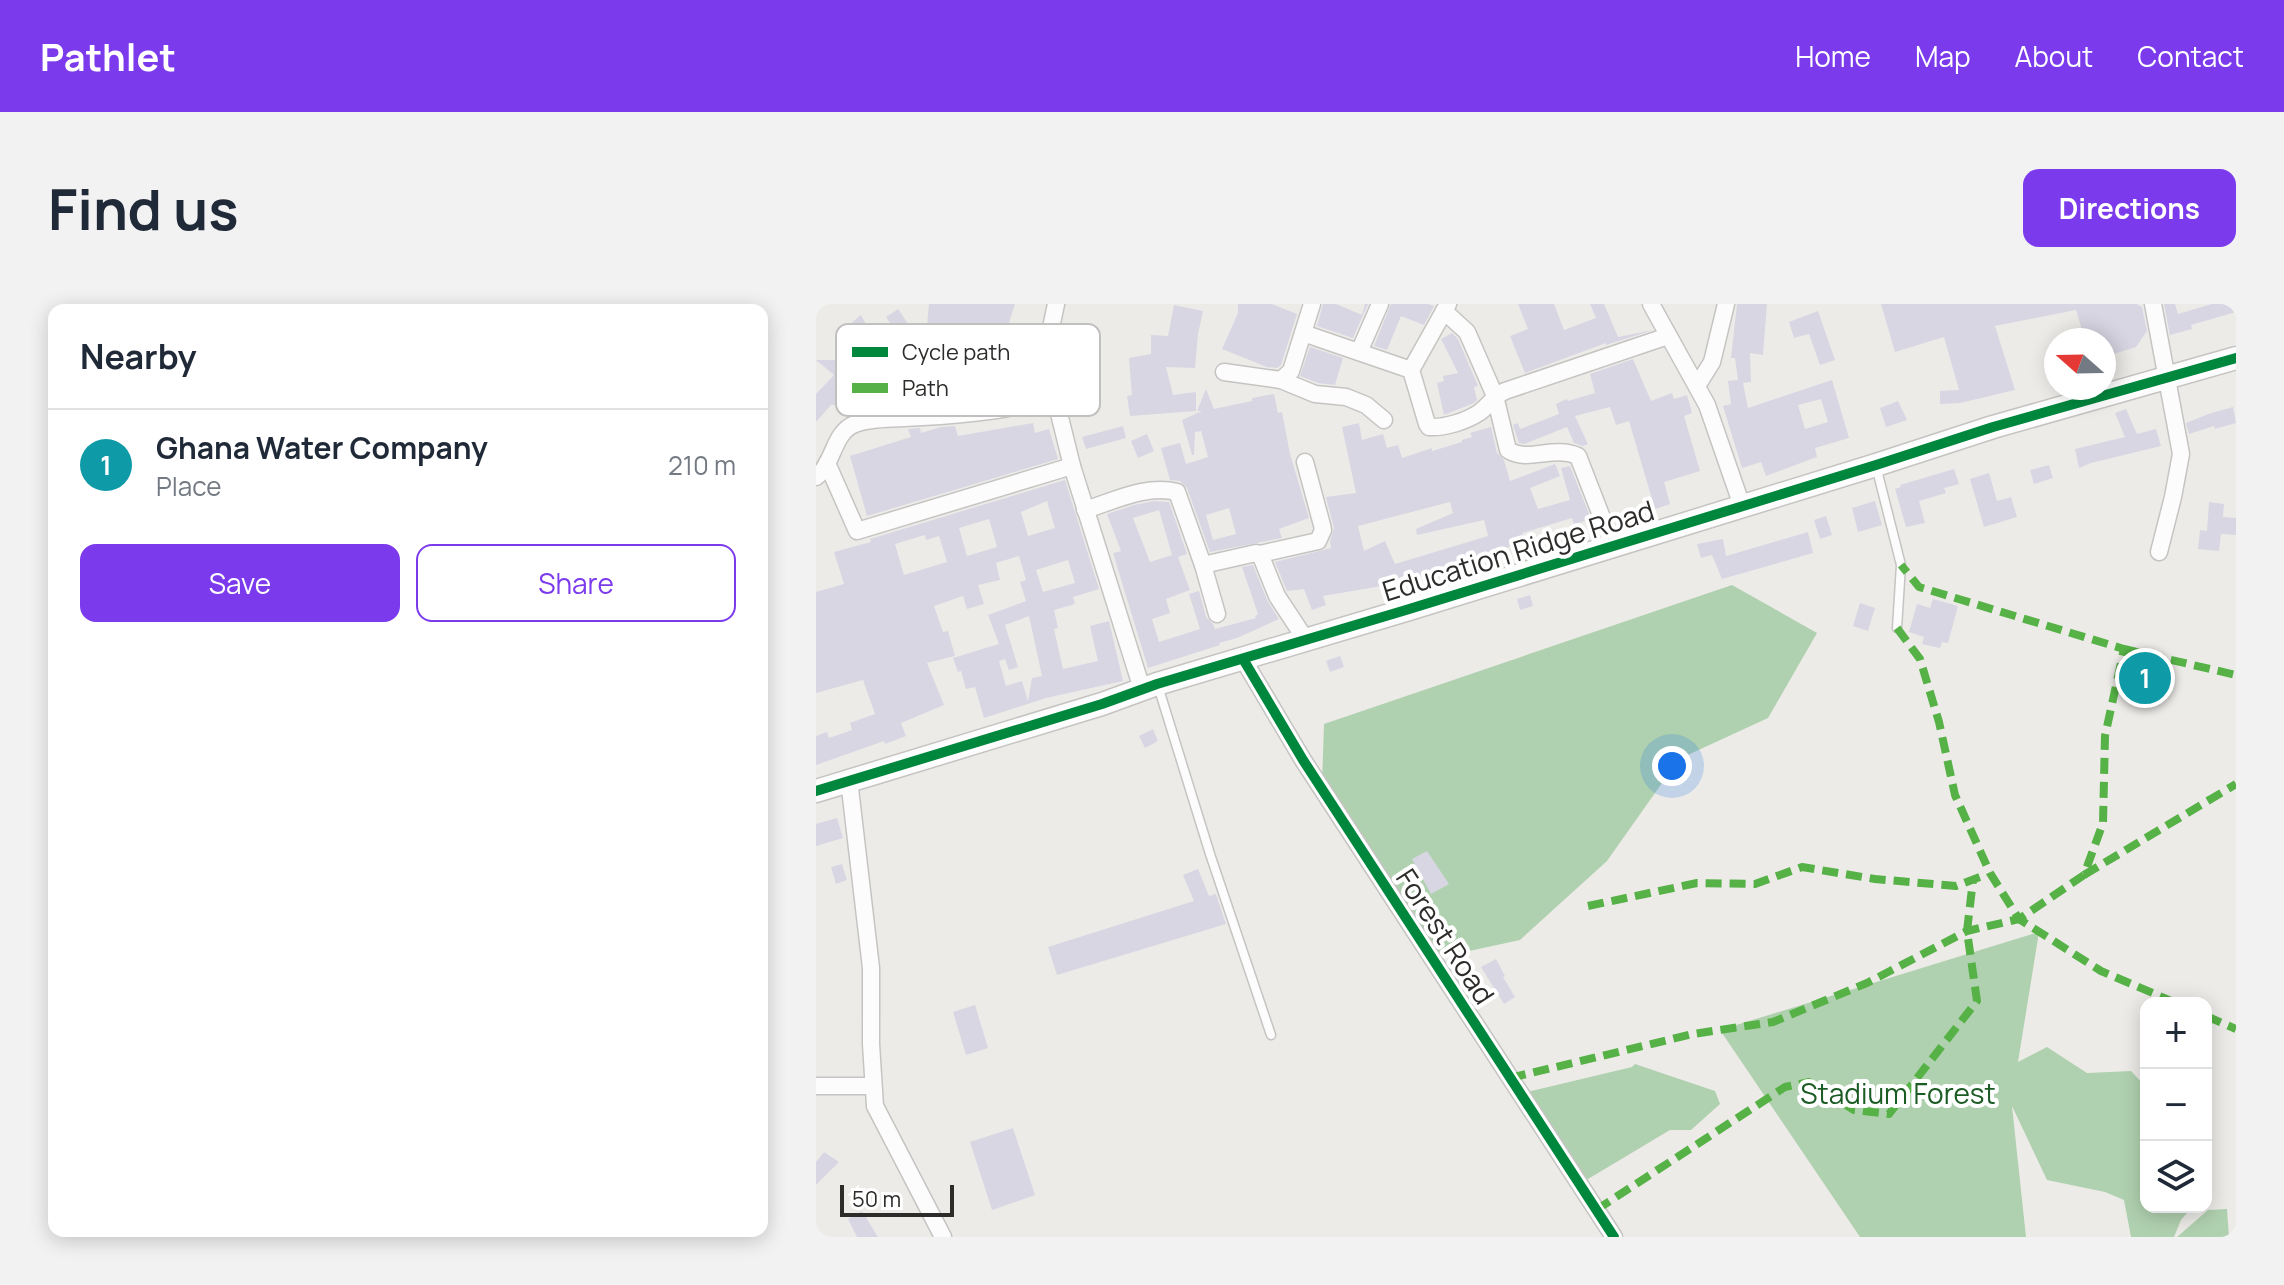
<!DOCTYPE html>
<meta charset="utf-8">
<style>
:root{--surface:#fff;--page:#f2f2f3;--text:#1f2937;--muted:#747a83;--line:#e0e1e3;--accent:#7c3aed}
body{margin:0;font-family:Manrope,sans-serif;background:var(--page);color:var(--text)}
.controls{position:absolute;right:24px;bottom:24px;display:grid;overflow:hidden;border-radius:16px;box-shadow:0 4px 20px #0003}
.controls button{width:72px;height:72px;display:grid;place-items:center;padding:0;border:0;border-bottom:2px solid var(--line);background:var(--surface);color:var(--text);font:40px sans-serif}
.compass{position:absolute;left:1228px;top:24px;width:72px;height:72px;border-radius:50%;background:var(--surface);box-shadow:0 4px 20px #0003;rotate:290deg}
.scale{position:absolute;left:24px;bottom:20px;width:114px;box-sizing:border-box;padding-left:8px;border:4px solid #2e2c2a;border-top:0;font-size:22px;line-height:28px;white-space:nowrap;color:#2e2c2a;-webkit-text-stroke:6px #fff;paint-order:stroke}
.you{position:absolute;left:856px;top:462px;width:28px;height:28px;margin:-20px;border:6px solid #fff;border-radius:50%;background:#1a73e8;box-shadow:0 0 0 12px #1a73e833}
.badge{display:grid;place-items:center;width:52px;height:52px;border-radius:50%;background:var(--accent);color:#fff;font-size:26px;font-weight:700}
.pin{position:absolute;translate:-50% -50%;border:4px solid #fff;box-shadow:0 2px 8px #0006}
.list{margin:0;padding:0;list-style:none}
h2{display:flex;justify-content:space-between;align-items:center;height:104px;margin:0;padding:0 32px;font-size:34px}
h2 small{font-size:26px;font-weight:400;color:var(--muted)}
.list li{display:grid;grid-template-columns:52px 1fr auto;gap:24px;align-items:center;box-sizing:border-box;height:112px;padding:0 32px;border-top:2px solid var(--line)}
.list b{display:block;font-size:30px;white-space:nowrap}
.list p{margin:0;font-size:26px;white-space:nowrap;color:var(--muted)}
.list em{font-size:26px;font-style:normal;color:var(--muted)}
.actions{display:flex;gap:16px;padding:24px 32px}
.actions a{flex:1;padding:18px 0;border:2px solid var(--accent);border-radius:16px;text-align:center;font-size:28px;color:var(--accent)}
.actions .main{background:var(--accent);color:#fff}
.icon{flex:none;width:44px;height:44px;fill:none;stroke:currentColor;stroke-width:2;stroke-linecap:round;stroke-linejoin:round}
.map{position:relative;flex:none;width:1420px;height:933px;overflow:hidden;border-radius:16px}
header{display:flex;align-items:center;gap:48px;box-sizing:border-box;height:112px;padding:0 40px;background:var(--accent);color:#fff}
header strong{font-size:38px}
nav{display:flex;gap:44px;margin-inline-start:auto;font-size:28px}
.intro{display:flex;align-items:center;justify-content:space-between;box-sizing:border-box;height:192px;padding:0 48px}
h1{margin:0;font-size:56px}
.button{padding:20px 36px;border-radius:16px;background:var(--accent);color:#fff;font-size:28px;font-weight:700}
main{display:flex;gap:48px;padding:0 48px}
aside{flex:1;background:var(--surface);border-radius:16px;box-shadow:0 4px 20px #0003}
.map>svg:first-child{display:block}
.forest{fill:#b0d1af}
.building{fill:#d8d6e3;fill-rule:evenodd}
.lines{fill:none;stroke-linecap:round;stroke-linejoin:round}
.lane-casing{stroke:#c6c4c2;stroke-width:11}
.street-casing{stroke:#c6c4c2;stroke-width:19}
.secondary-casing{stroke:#c6c4c2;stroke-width:25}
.lane{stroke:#fcfcfc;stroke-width:8}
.street{stroke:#fcfcfc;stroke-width:16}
.secondary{stroke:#fcfcfc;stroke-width:22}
.quiet{stroke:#56b246;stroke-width:8;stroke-dasharray:16 8;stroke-linecap:butt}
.cycleway-casing{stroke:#fff;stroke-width:15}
.cycleway{stroke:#00873e;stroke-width:10}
.labels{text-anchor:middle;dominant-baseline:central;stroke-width:8;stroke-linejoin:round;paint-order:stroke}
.street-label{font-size:28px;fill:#2e2c2a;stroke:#fff}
.park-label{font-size:28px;fill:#1b5b24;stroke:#fff}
.key{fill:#fff;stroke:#c0c0bf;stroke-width:2}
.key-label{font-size:22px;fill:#2e2c2a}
</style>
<header>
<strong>Pathlet</strong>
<nav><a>Home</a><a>Map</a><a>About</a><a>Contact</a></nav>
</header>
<div class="intro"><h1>Find us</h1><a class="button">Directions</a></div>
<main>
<aside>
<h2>Nearby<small></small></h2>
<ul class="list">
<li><span class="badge" style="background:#0f9aa8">1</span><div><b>Ghana Water Company</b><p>Place</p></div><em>210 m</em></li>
</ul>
<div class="actions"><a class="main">Save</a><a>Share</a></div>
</aside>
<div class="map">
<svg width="1420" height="933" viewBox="0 0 1420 933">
<rect width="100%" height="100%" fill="#edebe8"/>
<g class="forest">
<path d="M916,281L1001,329L952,414L863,455L791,557L704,636L621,654L506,480L508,420Z"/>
<path d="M1223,628L1202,758L1231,743L1271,769L1315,767L1330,783V903H1376L1365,916L1358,933H1315L1308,896L1289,888L1231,876L1196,802L1210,933H1044L904,726Z"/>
<path d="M819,760L899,787L904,800L875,826H854L757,884L698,791L816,763Z"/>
<path d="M1411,905L1413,933H1361L1392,906Z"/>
</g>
<g class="building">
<path d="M113,0H199L190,28L176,24L166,58L175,56L179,93L160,95L159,82L141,100L119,101L117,100L140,74L130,64L139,54L127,52L131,34L110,32Z"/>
<path d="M422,0H456L481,10L465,61L461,64L451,63L406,45L422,9Z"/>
<path d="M507,0H520L546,11L549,0H552L537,34L501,22Z"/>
<path d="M575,0H612L618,2L608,21L585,12L571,46L558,42Z"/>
<path d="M702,0H738L748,26L780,14L774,0H788L802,33L837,26L790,41V39L709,69L694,32L712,25Z"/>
<path d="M921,0H951L947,51L934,49L935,78L927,79L932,104L1016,76L1033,134L999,144L1001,153L950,172L945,158L926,164L907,102L915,100L912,77L922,76L919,54H915ZM1005,95L1012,118L989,125L982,101Z"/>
<path d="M1065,0H1321L1326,3L1331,27L1320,43L1288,53V36H1269L1260,6L1179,22L1199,86L1144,99L1124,100V87L1143,86L1128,33L1079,48Z"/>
<path d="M1348,0H1359L1362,10L1396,0H1420V8L1375,21L1376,25L1354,31Z"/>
<path d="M358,1L387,7L382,30L379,64L350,63L357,91L380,88V107L314,112L311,92L316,91L313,54L335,50V31L352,32Z"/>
<path d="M82,5L101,33L90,42L70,13Z"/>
<path d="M1002,7L1019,56L1004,61L993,30L978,34L973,18Z"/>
<path d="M45,11L67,52L58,59L34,20Z"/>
<path d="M636,29L642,35L662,82L658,83L661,96L658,99L628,111L621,79L628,77L627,72L642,69L625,35Z"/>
<path d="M494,43L527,54L519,81L502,79L484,72Z"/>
<path d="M817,55L835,97L856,89L858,95L871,91L876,109L868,112L884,167L848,178L854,200L839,205L813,117L800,121L794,103L759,112L772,140L767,142L758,139L751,123L708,140L703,139L697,121L702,119L704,125L743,110L740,100L751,95L752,97L779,89L774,70Z"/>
<path d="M0,56H22L25,59L32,83L45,64L58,74L31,111L18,101H15L0,118V90L18,71Z"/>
<path d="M390,85L398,105L436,97V94L458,90L462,109L466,108L474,150L493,214L463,225L466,234L394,248L371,184L364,177L354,176L345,144L364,139L370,160L392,153L385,127L379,128L378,151H376L366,116L386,107H381ZM413,204L420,230L397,236L390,211Z"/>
<path d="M1082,97L1091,116L1070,123L1064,104Z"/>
<path d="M1417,103L1420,119L1399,125L1398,122L1373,130L1370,119L1395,109Z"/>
<path d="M1310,105L1321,130L1340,125L1345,142L1275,159L1263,164L1259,145L1309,133L1299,109Z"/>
<path d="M217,119L219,129L233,125L242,155L51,212L34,152L95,133L92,125L104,124L105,129L125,123L139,122L142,132Z"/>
<path d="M543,119L546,136L567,130L571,144L582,141L586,154L616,144V147L646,138V136L656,133L654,129L675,123L681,149L688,156L694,177L739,160L744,172L714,184L722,205L754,196L745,164L754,162L775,215L758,220L756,214L706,229L709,238L663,252L664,255L589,278L507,292L510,301L496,306L488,285L471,287L459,258L515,244L514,237L518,224L510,193L540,189L526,123ZM634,198L637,209L600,225L601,231L668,216L672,232L579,260L569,237L548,247L542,222Z"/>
<path d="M307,122L310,134L270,145L266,133Z"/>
<path d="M331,130L338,147L322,154L315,137Z"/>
<path d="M1233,161L1237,174L1218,180L1214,166Z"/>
<path d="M1138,165L1143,180L1128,184L1130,189L1103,197L1109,219L1090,223L1079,185L1085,183L1084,181Z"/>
<path d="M1173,169L1181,197L1195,193L1201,213L1168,223L1154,175Z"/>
<path d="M249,176L283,285L257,293L259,300L238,306L242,324L238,325L247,365L282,357L274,322L293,317L307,377L230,394L168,414L159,383L150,385L145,367L142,368L137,354L183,340L172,311L210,297L204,278L210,276L203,252L180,259L184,276L162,281L168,300L151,305L147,292L118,302L127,328L132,327L139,352L111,359L128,401L85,419L90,432L69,440L68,437L0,461V432L11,428L13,434L36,426L34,419L59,410L47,376L0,389V288L28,280L18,248L55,238L54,235ZM231,197L239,224L212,232L205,208ZM173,215L181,243L151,252L143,224ZM109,231L110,236L123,232L131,258L88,271L79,240ZM252,256L259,279L227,288L220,266ZM213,312L226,372L216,374L212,397L206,377L190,382L183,357L189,355L193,366L202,363L189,321Z"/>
<path d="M339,197L353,198L371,250L362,253L374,286L350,295L354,309L336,315L343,338L384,325L373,290L383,287L390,313L397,320L399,325L440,314L439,312L442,310L426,263L437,261L451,296L463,315L421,334L403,339L404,341L332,364L297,249L305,247L291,210L318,201ZM343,206L356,251L334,258L317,214Z"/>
<path d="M1059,197L1066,221L1042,228L1036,204Z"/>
<path d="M1393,198L1408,200L1407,213L1420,214V231L1405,230L1403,247L1382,245L1384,226L1391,227Z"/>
<path d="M1010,212L1016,231L1004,235L998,216Z"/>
<path d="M992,228L997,249L906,275L896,251L885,254L881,240L907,235L910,252Z"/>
<path d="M714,291L717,302L704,306L701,295Z"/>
<path d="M1117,295L1142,302L1132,339L1126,338L1124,344L1106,340L1108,333L1093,328L1101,300L1114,304Z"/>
<path d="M1044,299L1059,304L1052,327L1037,322Z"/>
<path d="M524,352L528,363L514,368L510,357Z"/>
<path d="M1310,355L1354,365L1347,392L1304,382Z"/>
<path d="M337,425L342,437L329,444L323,432Z"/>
<path d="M21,514L27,534L0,542V520Z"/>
<path d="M611,547L633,580L615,590L596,555Z"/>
<path d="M26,560L31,576L20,580L15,563Z"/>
<path d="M382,565L393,592L400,590L410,620L241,671L232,643L378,597L367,571Z"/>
<path d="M680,655L689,672L687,673L699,693L688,700L665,663Z"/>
<path d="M159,701L172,744L150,751L137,708Z"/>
<path d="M197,824L219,891L176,906L154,838Z"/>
<path d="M8,848L23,858L0,881V858Z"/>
<path d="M46,907L62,933H41L32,915Z"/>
</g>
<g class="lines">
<g class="lane-casing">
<g id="lane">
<path d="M1060,162L1085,261L1081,324"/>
<path d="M342,382L394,550L455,731"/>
</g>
</g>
<g class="street-casing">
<g id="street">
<path d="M632,0L595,66L611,120L613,123C629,124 651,117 664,108C673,101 678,92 689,87L852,32"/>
<path d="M835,0L891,101L926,202"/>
<path d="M1337,0L1365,150L1357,193L1343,248"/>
<path d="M628,7L651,28L679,92L692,146C712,159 737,141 762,152L797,242"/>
<path d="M487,29L595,66"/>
<path d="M543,48L564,0"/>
<path d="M408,68L465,76L475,67L496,0"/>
<path d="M465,76L499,90L530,93L550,101L568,116"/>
<path d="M236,81L256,162L326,385"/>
<path d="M881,82L896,58L910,0"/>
<path d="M11,159L41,227L256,162"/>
<path d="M0,173C18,160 17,128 39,120C54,114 73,115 88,114C116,113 203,108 223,94C228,91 232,85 236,81L231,43L240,0"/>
<path d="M269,206C298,197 331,180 361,188L387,261"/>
<path d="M444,250L502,237L507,226L506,221L489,158"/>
<path d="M401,310L387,261L440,249L444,250L461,292L490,336"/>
<path d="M427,355L487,456L798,933"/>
<path d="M33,476L55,664V740L59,802L127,933"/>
<path d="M0,782H57"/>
</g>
</g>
<g class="secondary-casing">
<path id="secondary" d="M0,487L286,400L341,380L590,306L1060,161L1177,123L1420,54"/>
</g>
<use href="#lane" class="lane"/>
<use href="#street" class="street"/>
<use href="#secondary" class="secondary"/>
<g class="quiet">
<path d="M1081,324L1104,355L1123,418L1139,491L1174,569L1203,615L1285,667L1360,699"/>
<path d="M1308,345L1420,371"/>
<path d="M1268,571L1420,480"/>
<path d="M772,602L881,579L939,580L986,563L1059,575L1140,582L1164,573"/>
<path d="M1390,712L1420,725"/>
<path d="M694,774L877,730L957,718L1051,679L1151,627L1203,615L1268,571L1287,519L1289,432L1308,345L1103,283L1085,261"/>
<path d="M780,906L969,783L993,778L1038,806L1073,810L1161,697L1151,627L1157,576"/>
</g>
<g class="cycleway-casing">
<g id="cycleway">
<path d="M427,355L487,456L798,933"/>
<path d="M0,487L286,400L341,380L590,306L1060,161L1177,123L1420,54"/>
</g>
</g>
<use href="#cycleway" class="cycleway"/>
</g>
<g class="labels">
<g class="street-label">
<text transform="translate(702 246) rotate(-17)">Education Ridge Road</text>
<text transform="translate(630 632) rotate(57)">Forest Road</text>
</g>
<g class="park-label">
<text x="1082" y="789">Stadium Forest</text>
</g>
</g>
<rect x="20" y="20" width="264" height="92" rx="12" class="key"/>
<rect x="36" y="43" width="36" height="10" fill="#00873e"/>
<rect x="36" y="79" width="36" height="10" fill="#56b246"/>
<g class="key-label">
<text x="86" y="56">Cycle path</text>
<text x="86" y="92">Path</text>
</g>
</svg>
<div class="controls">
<button>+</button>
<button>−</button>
<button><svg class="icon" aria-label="layers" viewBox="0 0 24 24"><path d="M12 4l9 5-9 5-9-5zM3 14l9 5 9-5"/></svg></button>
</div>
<svg class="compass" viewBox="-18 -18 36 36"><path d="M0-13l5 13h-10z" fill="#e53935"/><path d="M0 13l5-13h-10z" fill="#747a83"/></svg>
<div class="scale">50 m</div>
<div class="you"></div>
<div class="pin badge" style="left:1329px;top:374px;background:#0f9aa8">1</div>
</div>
</main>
